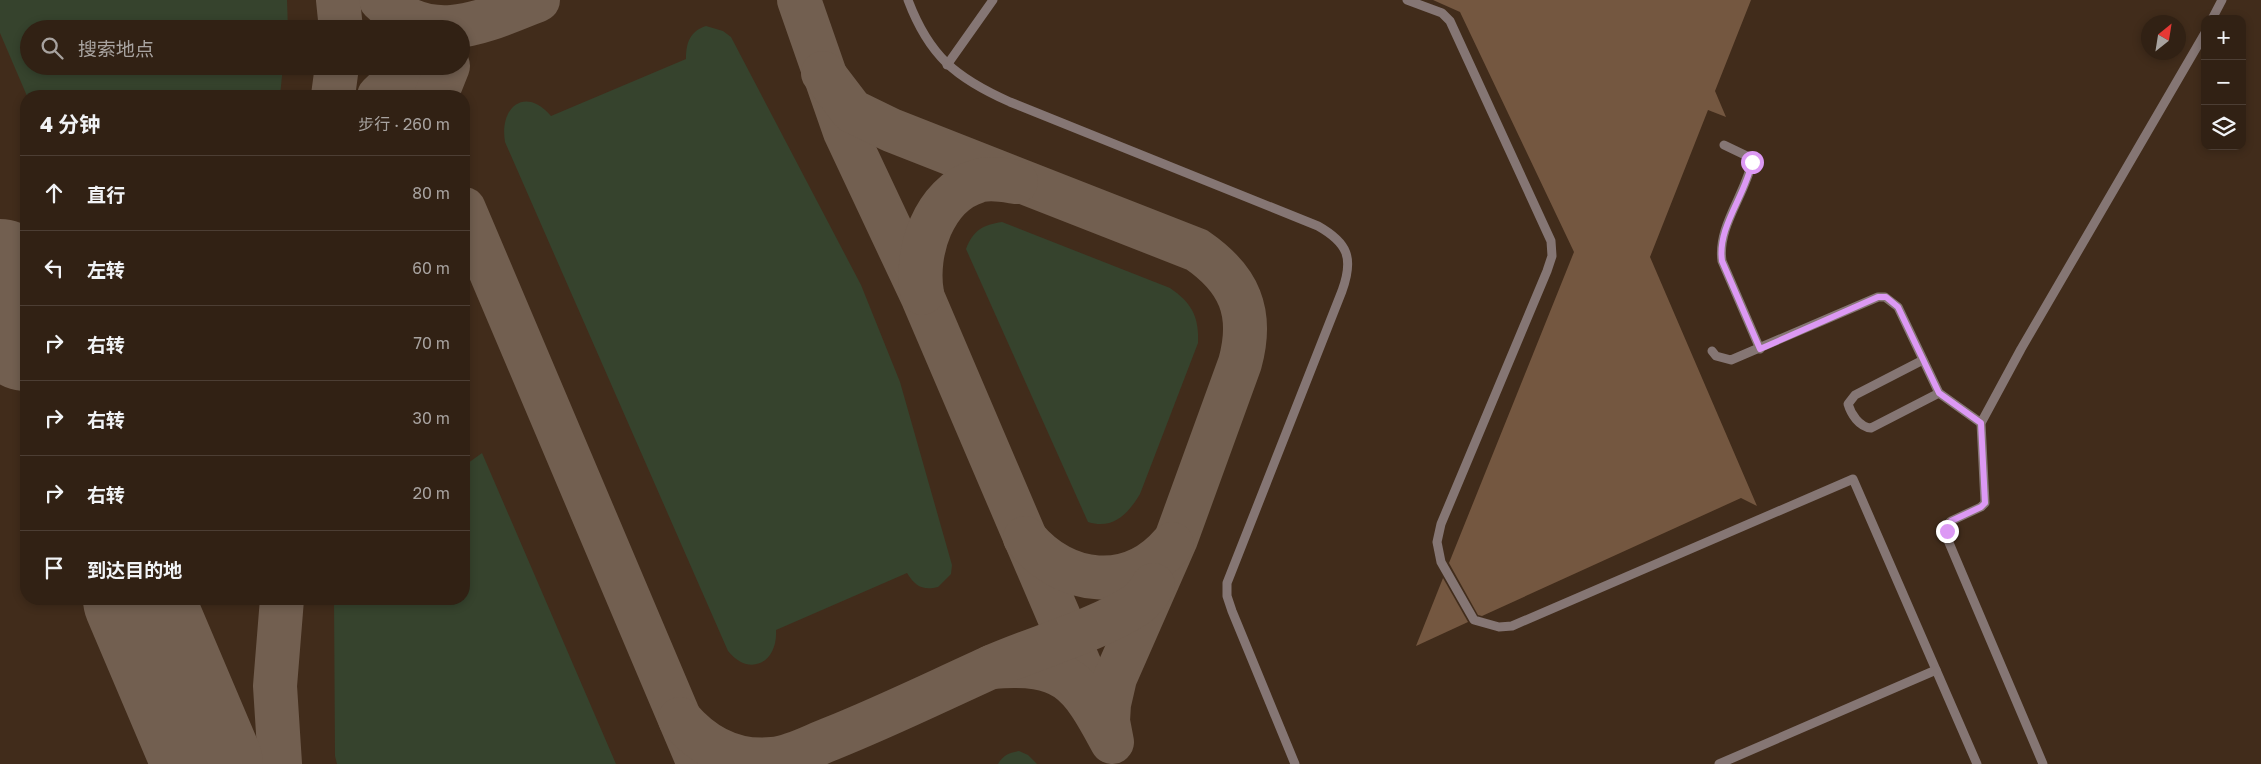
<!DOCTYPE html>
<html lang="zh">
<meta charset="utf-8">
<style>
:root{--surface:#312114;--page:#39291d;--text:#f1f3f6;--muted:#a8a3a0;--line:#4c3e34}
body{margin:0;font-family:"Golos Text","Noto Sans SC",sans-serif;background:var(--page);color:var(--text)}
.controls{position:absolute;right:15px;top:15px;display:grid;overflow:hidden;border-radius:10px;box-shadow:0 2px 8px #0003}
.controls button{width:45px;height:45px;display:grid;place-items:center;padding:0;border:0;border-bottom:1px solid var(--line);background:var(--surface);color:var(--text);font:25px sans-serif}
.compass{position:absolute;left:2141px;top:15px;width:45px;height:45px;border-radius:50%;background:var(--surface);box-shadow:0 2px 8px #0003;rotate:30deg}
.stop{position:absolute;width:15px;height:15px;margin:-11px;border:4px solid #dc99f4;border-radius:50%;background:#fff}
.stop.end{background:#dc99f4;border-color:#fff;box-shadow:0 1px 5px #0008}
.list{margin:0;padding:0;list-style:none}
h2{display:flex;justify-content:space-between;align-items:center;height:65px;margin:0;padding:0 20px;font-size:21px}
h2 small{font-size:16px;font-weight:400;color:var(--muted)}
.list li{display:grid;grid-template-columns:32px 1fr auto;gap:15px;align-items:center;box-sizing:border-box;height:75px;padding:0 20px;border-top:1px solid var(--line)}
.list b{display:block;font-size:19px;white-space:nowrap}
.list em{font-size:16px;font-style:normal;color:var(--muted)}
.icon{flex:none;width:28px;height:28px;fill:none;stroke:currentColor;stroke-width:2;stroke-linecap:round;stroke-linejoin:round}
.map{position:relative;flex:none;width:2261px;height:764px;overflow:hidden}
.search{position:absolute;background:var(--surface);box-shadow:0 2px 8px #0003;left:20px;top:20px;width:450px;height:55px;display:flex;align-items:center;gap:12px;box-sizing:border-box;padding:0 18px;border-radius:28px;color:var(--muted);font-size:19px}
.panel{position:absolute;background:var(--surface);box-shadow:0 2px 8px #0003;left:20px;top:90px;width:450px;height:515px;border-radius:20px}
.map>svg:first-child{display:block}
.green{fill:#36432d}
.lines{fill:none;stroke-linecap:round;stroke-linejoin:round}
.taxiway{stroke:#725f50;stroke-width:44}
.runway{stroke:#725f50;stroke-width:110}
.building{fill:#745740}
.lane{stroke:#857674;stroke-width:9}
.route{stroke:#dc99f4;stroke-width:6}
</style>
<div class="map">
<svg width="2261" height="764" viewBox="0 0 2261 764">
<rect width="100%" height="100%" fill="#412c1b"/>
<g class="green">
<path d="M0,0H287L288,29H29V66H283L280,96H27L0,33Z"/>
<path d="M706,26L723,31L731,37L861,285L900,382L952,565L951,574L938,587C923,591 915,586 907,573L776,630C778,662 750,678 728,651L505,142C499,106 526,86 551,116L686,59C686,43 690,31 706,26Z"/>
<path d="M1002,222L1170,288C1192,303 1199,317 1198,343L1140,494C1128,514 1113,530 1088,522L966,249C973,230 983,225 1002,222Z"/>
<path d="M482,453L616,764H337L335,756L334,599H464V466Z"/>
<path d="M1019,751L1028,755L1037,764H998C1003,755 1009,753 1019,751Z"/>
</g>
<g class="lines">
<g class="taxiway">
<path d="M338,0L341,29"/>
<path d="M381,0C430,49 485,21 538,0"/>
<path d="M799,0L845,132L923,298L1095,701"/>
<path d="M823,73L852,111L891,130L1197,250C1239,279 1254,312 1240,363L1176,539L1115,678L1109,704L1108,721L1112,742C1079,680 1065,661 991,667"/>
<path d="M333,96L337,66"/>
<path d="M379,96L410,66"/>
<path d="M436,96L448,66"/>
<path d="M464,209L699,764"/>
<path d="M922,293C915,253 933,194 978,181C990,177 1004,180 1016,182"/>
<path d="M1025,538C1065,586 1130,593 1172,544"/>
<path d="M680,719C704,747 735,763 773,759C793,757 812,746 830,739C885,717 936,692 989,668C1036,647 1094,632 1136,605C1143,600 1149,593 1153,585"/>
<path d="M280,764L275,686L282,599"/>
</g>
<g class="runway">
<path d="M0,274L26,336"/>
<path d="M138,599L208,764"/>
</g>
</g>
<g class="building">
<path d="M1751,0L1715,91L1726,117L1708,110L1650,257L1757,506L1741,498L1482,616L1478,615L1449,563L1574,252L1460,12L1433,0Z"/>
<path d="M1443,578L1468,622L1416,646Z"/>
</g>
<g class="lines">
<g class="lane">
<path d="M908,0C929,56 956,78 1010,102L1318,226C1348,243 1354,258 1342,291L1227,583V596L1232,611L1295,764"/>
<path d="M1407,0L1442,13L1450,21L1551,241L1552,256L1547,271L1441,524L1437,542L1441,562L1474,620L1499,627L1512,626L1853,479L1977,764"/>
<path d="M2212,19L2222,0"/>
<path d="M947,65L993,0"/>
<path d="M1724,145L1747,156L1752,162C1745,195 1717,227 1722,261L1760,349"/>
<path d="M1712,351L1716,356L1731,360L1878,297H1885L1898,307L1939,393L1981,423"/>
<path d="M1923,360L1855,395L1848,404C1851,414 1859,427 1871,428L1939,393"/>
<path d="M1719,764L1936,670"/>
<path d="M2043,764L1947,538V525L1951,521L1981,507L1985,503L1981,423L2021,349L2205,33"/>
</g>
</g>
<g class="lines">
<path class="route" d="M1752,162C1746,195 1717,227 1722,261L1760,349L1878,297H1886L1898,307L1939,393L1981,423L1985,503L1981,507L1951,521L1947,531"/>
</g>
</svg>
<div class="controls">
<button>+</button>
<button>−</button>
<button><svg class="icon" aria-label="layers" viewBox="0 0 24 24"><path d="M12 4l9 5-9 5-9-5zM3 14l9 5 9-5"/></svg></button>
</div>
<svg class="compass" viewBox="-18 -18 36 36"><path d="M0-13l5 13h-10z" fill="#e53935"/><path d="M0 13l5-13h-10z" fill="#a8a3a0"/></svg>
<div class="stop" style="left:1752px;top:162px"></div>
<div class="stop end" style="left:1947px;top:531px"></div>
<div class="search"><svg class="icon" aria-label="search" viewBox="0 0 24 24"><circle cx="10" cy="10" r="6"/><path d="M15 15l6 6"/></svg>搜索地点</div>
<section class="panel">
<h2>4 分钟<small>步行 · 260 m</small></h2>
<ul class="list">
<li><svg class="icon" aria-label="ahead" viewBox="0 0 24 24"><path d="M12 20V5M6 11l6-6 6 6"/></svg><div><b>直行</b></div><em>80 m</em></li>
<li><svg class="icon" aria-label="left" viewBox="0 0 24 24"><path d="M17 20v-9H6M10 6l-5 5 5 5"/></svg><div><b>左转</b></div><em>60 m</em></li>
<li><svg class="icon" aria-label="right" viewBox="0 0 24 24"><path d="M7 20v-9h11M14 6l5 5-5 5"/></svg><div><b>右转</b></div><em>70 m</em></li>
<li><svg class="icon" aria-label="right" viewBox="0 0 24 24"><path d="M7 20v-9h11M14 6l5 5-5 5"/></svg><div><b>右转</b></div><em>30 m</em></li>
<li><svg class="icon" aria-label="right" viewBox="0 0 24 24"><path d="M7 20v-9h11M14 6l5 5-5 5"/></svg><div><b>右转</b></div><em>20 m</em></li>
<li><svg class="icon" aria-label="arrive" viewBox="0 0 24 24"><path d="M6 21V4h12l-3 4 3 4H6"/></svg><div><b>到达目的地</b></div></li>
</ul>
</section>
</div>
